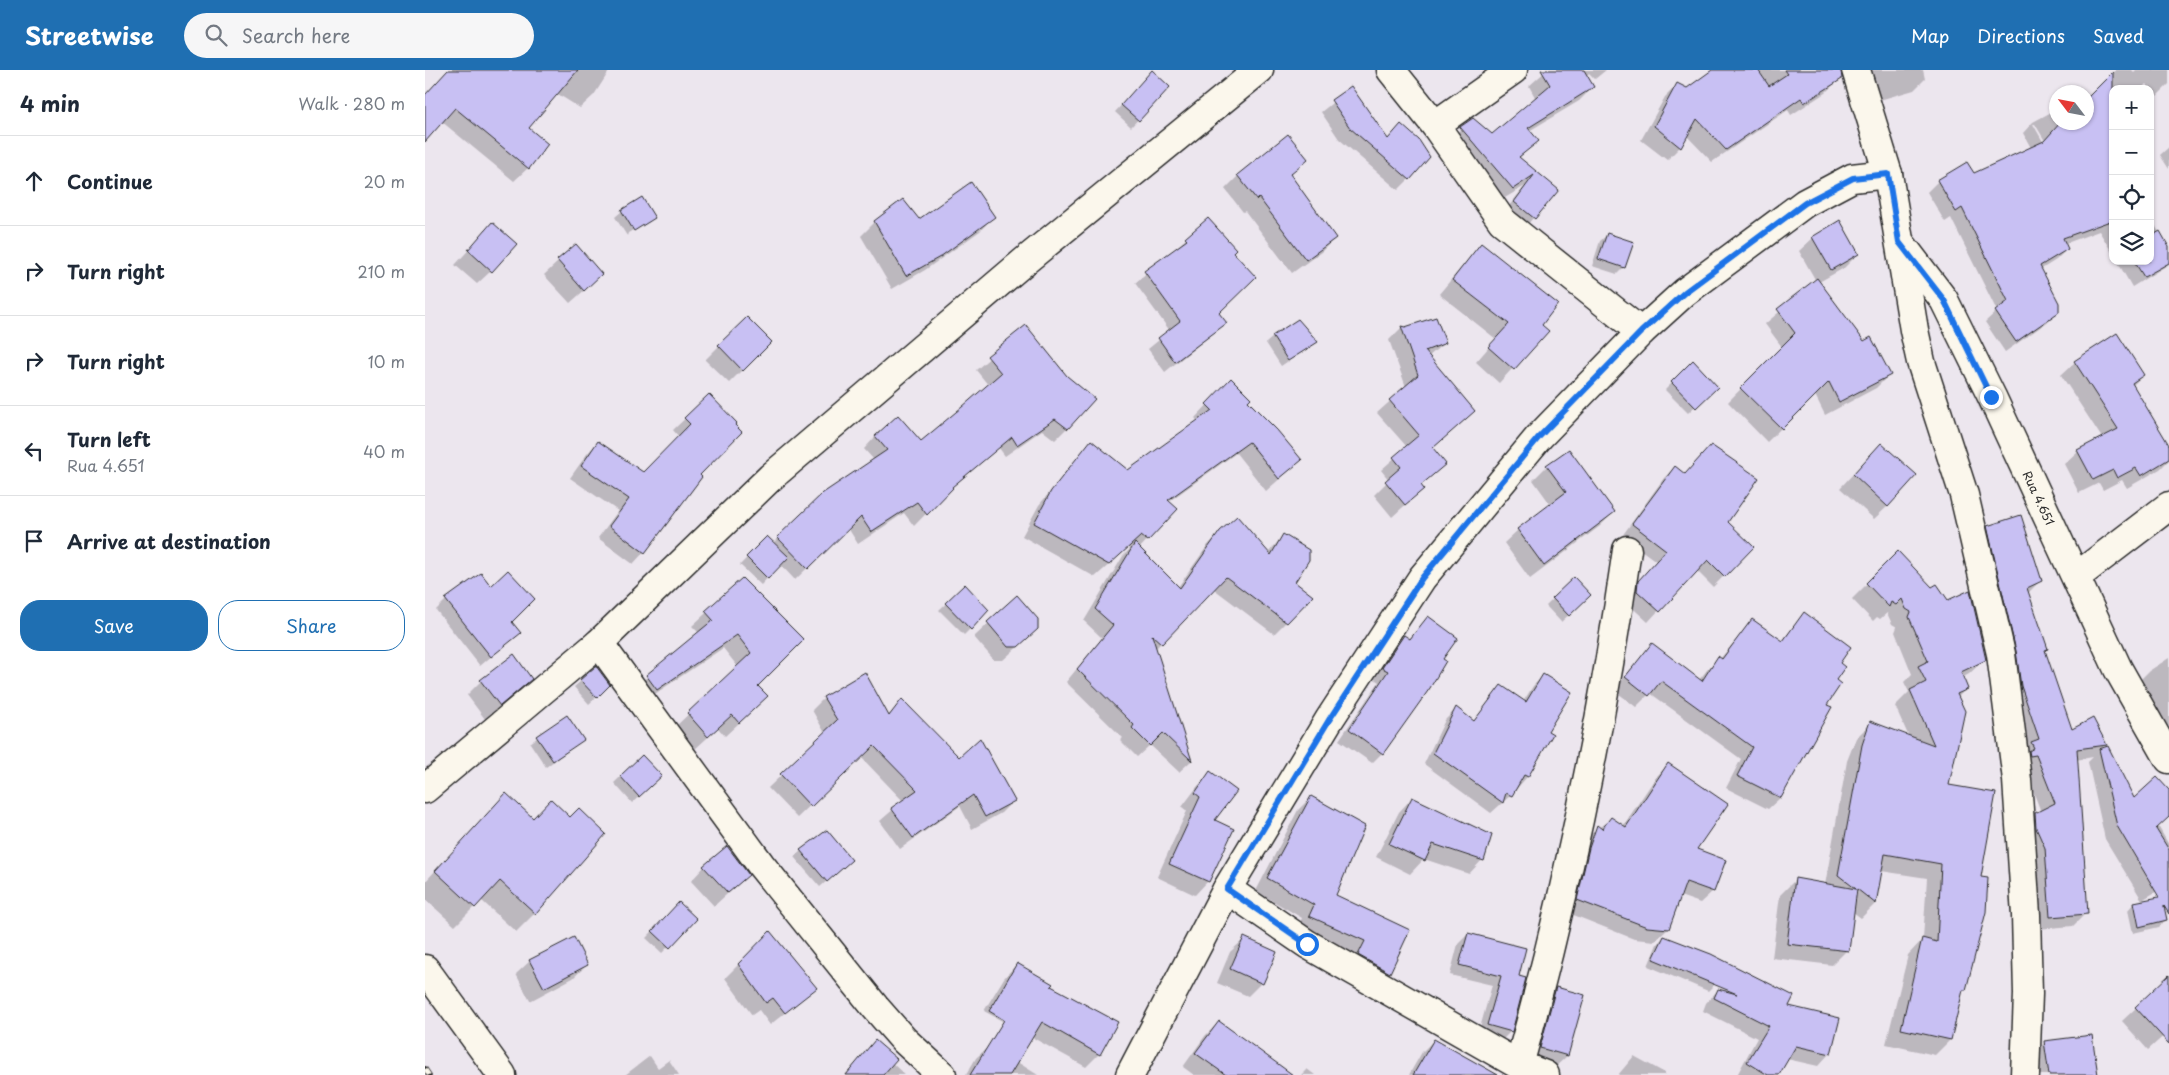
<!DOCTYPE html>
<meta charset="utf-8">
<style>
:root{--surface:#fff;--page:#f6f6f7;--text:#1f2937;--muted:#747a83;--line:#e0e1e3;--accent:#1f6fb2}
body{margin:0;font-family:"Playpen Sans",sans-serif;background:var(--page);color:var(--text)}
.controls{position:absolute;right:15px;top:15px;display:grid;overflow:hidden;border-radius:10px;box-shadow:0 1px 4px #0004}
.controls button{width:45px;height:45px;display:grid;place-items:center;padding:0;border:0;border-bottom:1px solid var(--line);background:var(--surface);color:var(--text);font:25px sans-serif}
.compass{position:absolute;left:1624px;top:15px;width:45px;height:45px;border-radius:50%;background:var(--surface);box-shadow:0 1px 4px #0004;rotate:302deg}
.stop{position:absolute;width:15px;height:15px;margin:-11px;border:4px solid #1a73e8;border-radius:50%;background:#fff}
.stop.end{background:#1a73e8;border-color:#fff;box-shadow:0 1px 5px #0008}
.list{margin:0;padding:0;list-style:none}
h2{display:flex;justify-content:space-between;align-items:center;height:65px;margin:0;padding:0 20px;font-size:21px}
h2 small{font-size:16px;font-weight:400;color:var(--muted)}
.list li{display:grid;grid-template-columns:32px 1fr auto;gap:15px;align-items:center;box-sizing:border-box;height:90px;padding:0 20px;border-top:1px solid var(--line)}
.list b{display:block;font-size:19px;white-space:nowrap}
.list p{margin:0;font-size:16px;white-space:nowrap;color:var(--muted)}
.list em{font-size:16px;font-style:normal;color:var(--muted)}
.actions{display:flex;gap:10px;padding:15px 20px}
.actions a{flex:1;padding:11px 0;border:1px solid var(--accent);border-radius:20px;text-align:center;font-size:18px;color:var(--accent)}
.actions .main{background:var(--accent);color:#fff}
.icon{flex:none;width:28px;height:28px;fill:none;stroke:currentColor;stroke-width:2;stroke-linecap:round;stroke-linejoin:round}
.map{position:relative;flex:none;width:1744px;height:1005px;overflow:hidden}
header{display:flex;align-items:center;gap:30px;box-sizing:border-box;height:70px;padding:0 25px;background:var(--accent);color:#fff}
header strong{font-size:24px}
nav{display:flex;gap:28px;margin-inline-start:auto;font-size:18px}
.search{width:350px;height:45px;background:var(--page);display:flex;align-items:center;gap:12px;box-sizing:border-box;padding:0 18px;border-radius:28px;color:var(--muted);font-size:19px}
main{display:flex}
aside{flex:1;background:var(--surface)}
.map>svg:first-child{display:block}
.shadow{fill:#0003;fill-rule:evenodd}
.building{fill:#c8c0f3;stroke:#2b2b2b}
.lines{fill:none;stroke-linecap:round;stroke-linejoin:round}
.minor-casing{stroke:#2b2b2b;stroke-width:31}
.minor{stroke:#fbf7ec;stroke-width:28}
.rail-casing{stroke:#2b2b2b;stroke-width:5.5}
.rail{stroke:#fbf7ec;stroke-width:4;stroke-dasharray:11;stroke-linecap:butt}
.route{stroke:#1a73e8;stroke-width:6}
.labels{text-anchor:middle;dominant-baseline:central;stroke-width:4;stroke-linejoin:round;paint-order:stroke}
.street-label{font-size:12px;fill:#2b2b2b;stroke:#fbf7ec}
</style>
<header>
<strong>Streetwise</strong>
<div class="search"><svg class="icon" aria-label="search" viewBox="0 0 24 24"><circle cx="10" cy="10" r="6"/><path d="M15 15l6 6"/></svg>Search here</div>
<nav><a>Map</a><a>Directions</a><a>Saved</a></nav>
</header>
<main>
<aside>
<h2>4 min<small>Walk · 280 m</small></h2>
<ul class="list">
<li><svg class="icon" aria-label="ahead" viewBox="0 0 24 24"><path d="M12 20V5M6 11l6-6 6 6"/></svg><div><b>Continue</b></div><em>20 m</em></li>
<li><svg class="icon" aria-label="right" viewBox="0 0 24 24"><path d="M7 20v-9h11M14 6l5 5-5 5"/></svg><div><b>Turn right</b></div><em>210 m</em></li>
<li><svg class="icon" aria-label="right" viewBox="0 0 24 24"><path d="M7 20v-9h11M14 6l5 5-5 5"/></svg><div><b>Turn right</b></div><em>10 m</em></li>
<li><svg class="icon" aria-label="left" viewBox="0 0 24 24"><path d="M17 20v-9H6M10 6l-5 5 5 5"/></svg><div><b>Turn left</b><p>Rua 4.651</p></div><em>40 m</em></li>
<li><svg class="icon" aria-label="arrive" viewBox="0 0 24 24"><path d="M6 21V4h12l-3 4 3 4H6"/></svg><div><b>Arrive at destination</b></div></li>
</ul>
<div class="actions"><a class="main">Save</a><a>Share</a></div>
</aside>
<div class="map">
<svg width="1744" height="1005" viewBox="0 0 1744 1005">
<rect width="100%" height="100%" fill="#ece6ee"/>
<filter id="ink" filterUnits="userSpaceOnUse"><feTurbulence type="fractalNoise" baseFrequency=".02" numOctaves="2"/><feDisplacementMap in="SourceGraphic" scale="10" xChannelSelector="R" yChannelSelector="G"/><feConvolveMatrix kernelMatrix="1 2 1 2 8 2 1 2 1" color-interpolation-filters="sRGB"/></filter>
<g filter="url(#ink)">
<g class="shadow">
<path d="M23,0H185L169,25L155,38L131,23L102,59L103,98L89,111L16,51L0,70V25Z"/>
<path d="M1122,0H1181L1170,9L1164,3L1161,6L1168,17L1154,31L1104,61L1112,71L1094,88L1132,120L1096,162L1076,146L1100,116L1073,132L1022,71L1048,49L1067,66L1111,29L1104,16Z"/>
<path d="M1289,0H1407L1413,10L1400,23L1366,45L1363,40L1287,92L1261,65L1255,77L1242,90L1216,70L1240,27L1253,14L1262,19Z"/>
<path d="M1431,0H1498L1500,9L1489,20L1451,31Z"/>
<path d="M1691,0H1707L1709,2L1711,0H1744V14L1732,26L1721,14L1716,19H1688V184L1674,161L1639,174L1642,179L1631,190L1615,200L1633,242L1621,253L1580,282L1560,252L1572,241L1526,148L1520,152L1502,122L1513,111L1548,105L1606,78L1598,63L1608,52L1632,39V52H1662V28ZM1608,54H1610L1623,76L1621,77Z"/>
<path d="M721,9L743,17L706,57L690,42Z"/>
<path d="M926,18L962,70L976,56L984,109L973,120L914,69L896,42Z"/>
<path d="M1744,77V99L1735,85Z"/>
<path d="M881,89L864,105L910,168L896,182L867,203L820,141L818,142L800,119L813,106Z"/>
<path d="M197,141L228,147L223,153V151L203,163L202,166L190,147Z"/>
<path d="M568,147L555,161L500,200L467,219L436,166L450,152Z"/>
<path d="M1725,147L1744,179V194L1707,217L1692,191H1725Z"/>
<path d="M67,154L66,201L52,214L30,195Z"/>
<path d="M1182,165L1199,197L1192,204L1167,196L1175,171Z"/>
<path d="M1388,168L1433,184L1419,198L1394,212L1465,304L1451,318L1400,345L1390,325L1342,372L1303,332L1357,277L1340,254L1391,211L1374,181Z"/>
<path d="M761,169L806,182L793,243L801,253L740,302L723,279L745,261L710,213Z"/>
<path d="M1056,174L1122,261L1074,313L1051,292L1071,269L1014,224Z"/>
<path d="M151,175L162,218L145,233L119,205Z"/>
<path d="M322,248L345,272L304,313L280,290Z"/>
<path d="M601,256L642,358L630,370L617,360L580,386L574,378L526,418L489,456L479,443L433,474L423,458L370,510L355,494L336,515L315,495L342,467L348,473L399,424L449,390L439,379L451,366L496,373L564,316L551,300Z"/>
<path d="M976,258L1019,273L1003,287L1049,341L1002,381L1019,394L995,416L998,419L967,447L949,425L964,410L956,400L982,377L952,343L981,317L964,270Z"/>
<path d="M848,267L891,272L856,296L841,273Z"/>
<path d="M1268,292L1291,316L1263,343L1240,320Z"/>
<path d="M1650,292L1718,305L1707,316L1744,378V390L1735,399L1702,418L1697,410L1678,420L1674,413L1654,423L1639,394L1653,381L1677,368L1636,305Z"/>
<path d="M806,310L821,331L876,390L841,421L811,383L743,432L751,439L714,479L753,517L783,475L796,462L843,483L858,466L869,513L887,526L849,564L789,519L730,579L766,691L754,702L725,675L712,687L695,670L698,668L641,612L677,568L659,551L698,486L705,479L703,478L670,507L597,466L614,435L667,372L703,401L773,351L770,348Z"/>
<path d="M284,326L308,355L219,482L208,494L173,468L193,441L145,408L162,384L173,372L218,403L254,367L248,360Z"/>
<path d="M1443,388L1463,436L1449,449L1415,418Z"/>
<path d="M1122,396L1189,442L1175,456L1105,509L1079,473L1093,460L1126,435L1108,410Z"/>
<path d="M1250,397L1327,477L1288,517L1271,500L1223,552L1201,532L1203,523L1231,491L1197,466L1239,408Z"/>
<path d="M1563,457L1615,511L1602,524L1619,581L1646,660L1681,674L1675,680L1709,730L1744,722V746L1733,756L1744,775V814L1717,830L1680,769L1663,692L1668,687L1651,690L1661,843L1648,856L1612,859L1598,757L1616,742L1599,697L1550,470Z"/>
<path d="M1473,483L1560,589L1544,604L1537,608L1542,618L1532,628L1523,716L1554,808L1540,920L1535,925L1525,970L1510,985L1461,974L1483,885L1498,869L1502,808L1456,801L1450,834L1436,848L1428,842L1422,880L1407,895L1347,888L1355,825L1370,810L1400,815L1422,691L1431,668L1446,653L1484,667L1470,636L1484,622L1479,612L1487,604L1470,562L1472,557L1467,554L1462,543L1455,549L1452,547L1448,551L1427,529Z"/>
<path d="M1149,509L1158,532L1136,552L1121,536Z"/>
<path d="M317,510L331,616L328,640L300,666L293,658L269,680L249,658L313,597L298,578L218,632L208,619L274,563L267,556Z"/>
<path d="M540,516L545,559L539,565L514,540Z"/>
<path d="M592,527L598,572L578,590H569L549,567Z"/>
<path d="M21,530L86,552L94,563L55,596L11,540Z"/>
<path d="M1379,544L1413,594L1400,636L1355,728L1343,739L1301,718L1316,689L1225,623L1211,637L1189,620L1227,574L1274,610L1282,600L1294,588L1295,589L1327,551L1356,572Z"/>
<path d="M1003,548L1016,589L957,683L947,693L914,670L954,612L948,608L969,576L979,566L984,569Z"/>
<path d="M1744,588V657L1710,615L1724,601Z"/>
<path d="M171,598L184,615L164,634L149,617Z"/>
<path d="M1118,606L1121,661L1126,664L1102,707L1086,725L1066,743L999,694L1020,650L1031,639L1048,652L1076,616L1098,632L1108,616Z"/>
<path d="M105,609L60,649L42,625L56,611Z"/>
<path d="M399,628L463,646L477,631L534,688L588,731L576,743L547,759L535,736L475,779L455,751L478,731L436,687L372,748L343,718L400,663L387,640Z"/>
<path d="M141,647L157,670L121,697L105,673Z"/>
<path d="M217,686L229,713L207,733L189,713Z"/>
<path d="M1243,695L1270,780L1288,821L1275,833L1255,826L1243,859L1230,871L1209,869L1141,842L1160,769L1186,748L1198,756L1231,707Z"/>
<path d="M785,703L788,751L783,811L770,825L732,807L762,741L757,737L772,717Z"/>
<path d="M886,727L909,826L964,902L951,915L921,898L928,883L872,859L877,848L831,821L873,740Z"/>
<path d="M987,728L1057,790L1044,804L999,789L985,804L951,787L974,742Z"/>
<path d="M62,744L110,843L91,862L56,830L30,856L0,829V812Z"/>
<path d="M376,781L419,796L395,817L369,787Z"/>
<path d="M279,797L323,805L289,836L266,811Z"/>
<path d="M1709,833L1741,850L1734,857L1708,863L1703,840Z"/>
<path d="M254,834L270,849L237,883L221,868Z"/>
<path d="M345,863L390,918L345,955L334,940L327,945L300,908Z"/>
<path d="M1043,864L1092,907L1086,961L1076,971L1053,965L1067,915L1025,905L1033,874Z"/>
<path d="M1239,867L1290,914L1283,921L1223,896L1232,874Z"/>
<path d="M819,869L836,913L823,926L792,913L805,882Z"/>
<path d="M105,891L162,895L148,908L105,931L91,904Z"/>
<path d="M592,894L625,917L674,984L661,997L559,941L579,908Z"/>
<path d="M1744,907V961L1723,980L1697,951Z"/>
<path d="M1131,918L1142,986L1128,999L1102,992L1118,932Z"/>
<path d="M1293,920L1350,934L1405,983L1393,996L1362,989L1353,1005H1312L1332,968L1278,941L1281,933Z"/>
<path d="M794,952L853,1005H769L758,997L780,966Z"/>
<path d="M1009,970L1034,1005H984L997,982Z"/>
<path d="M450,972L467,993L480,1005H420Z"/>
<path d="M1620,972L1672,1005H1611L1609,984Z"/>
<path d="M565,975L613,1005H541L551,988Z"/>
<path d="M225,986L233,998L244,990L254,1005H200Z"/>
<path d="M1209,986L1240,1003L1239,1005H1193Z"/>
<path d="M882,999L890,1005H876Z"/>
</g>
<g class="building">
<path d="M23,0H153L104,58L123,74L104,99L30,38L0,72V25Z"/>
<path d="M727,0L745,17L714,51L696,35Z"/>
<path d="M1116,0H1159L1169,17L1103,58L1114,71L1094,87L1134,120L1110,149L1089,132L1109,105L1088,119L1035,57L1048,48L1067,64L1125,15Z"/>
<path d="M1287,0H1333L1344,16L1362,4L1359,0H1416L1417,9L1379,33L1376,28L1301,80L1272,49L1256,78L1229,56L1252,13L1262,18Z"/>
<path d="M1688,2V150L1638,168L1643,179L1615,196L1634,233V242L1591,272L1570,241L1583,231L1537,138L1531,142L1512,110L1542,92L1549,103L1619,71L1636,52H1662V28Z"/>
<path d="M926,16L963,69L976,54L994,70L1005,87L985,110L925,58L906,30Z"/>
<path d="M863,64L883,89L865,104L911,168L881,190L834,128L832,130L812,105Z"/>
<path d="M546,112L570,147L515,187L481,206L449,151L478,129L494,149Z"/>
<path d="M217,127L230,148L209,161L196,140Z"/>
<path d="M783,148L811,179L808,182L831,207L794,243L802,253L750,292L733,268L755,251L719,201L762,170L760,168Z"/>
<path d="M1415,150L1434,184L1406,200L1387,167Z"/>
<path d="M67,152L92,174L67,202L43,180Z"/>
<path d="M1735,161L1744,177V193L1719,207L1709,191H1725V167Z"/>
<path d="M1182,163L1209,172L1200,198L1173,189Z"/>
<path d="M1056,173L1133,234L1117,255L1124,261L1089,300L1063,277L1084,254L1027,210Z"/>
<path d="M151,174L177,204L159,221L132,190Z"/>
<path d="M1392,208L1439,271L1446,267L1466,305L1414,332L1404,312L1357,359L1315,318L1370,263L1352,239Z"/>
<path d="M322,247L347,272L318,301L293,275Z"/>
<path d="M1011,247L1021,273L1000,281L1050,341L1008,378L1021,394L996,415L999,419L980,435L960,411L976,397L968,387L994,365L964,330L993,305L976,256L980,257Z"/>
<path d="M873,249L893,272L863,291L847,266Z"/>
<path d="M601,255L642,306L670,329L643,359L630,349L592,375L587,367L527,417L528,418L502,445L492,432L446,462L436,447L383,499L352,467L398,423L462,380L450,366L473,345L496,371L537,337L576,303L562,286Z"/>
<path d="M1692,263L1719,305L1707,313L1744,375V389L1716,406L1711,398L1692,408L1688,400L1668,410L1652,380L1693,359L1649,291Z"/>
<path d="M1268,290L1293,317L1271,338L1246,312Z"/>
<path d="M806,308L826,328L823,331L852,360L877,390L854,409L824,372L743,430L753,439L723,471L716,466L684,495L609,453L626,421L666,370L703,400L787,340L781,334Z"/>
<path d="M284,324L312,353L310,355L317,362L275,405L277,407L220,483L184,456L204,429L156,396L173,371L218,402L265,354L259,348Z"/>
<path d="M1456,373L1492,405L1463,437L1428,404Z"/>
<path d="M1286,375L1334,408L1303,452L1329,477L1300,507L1283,490L1235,542L1212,521L1213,511L1241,480L1207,454L1250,396L1260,404Z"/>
<path d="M1144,379L1190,442L1119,496L1092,459L1141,422L1121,395Z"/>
<path d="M1596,445L1617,511L1602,518L1623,579L1620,580L1647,659L1668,648L1682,675L1652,679L1663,844L1625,847L1620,778L1611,758L1610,743L1630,733L1611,685L1605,686L1604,681L1609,678L1606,672L1614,669L1596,616L1591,581L1562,456Z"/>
<path d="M812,446L846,485L858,464L884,480V490L870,512L888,526L862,553L801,507L737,574L727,565L767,691L738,663L725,676L707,658L709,655L652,599L688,555L670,539L710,473L755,518L795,461Z"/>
<path d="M342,466L364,487L343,509L321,487Z"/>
<path d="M1473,481L1507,517L1512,514L1523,530L1545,520L1561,590L1536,602L1543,619L1532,624L1540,641L1524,715L1571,723L1556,807L1563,808L1561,842L1541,920H1538L1526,970L1476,959L1497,868L1512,872L1516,794L1460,784L1451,834L1432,819L1424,881L1362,874L1370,808L1431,819L1413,805L1437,675L1445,651L1509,675L1485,620L1501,612L1493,596L1503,591L1484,547L1486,542L1481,539L1477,529L1471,535L1466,532L1464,537L1441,513Z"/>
<path d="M83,500L110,529L87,552L96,563L66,587L20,529L56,503L66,516Z"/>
<path d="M1149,507L1166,525L1144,546L1127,528Z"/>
<path d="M317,508L379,570L333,616L343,626L314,653L307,645L283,667L262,643L326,583L312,565L232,620L221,605L288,550L280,541Z"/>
<path d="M540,514L564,540L546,560L520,533Z"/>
<path d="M592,525L613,549V559L593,577H583L562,552Z"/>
<path d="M1379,542L1426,577L1415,593L1420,597L1411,610L1416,614L1402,635L1407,637L1356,728L1312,706L1327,677L1236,611L1224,626L1200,607L1227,573L1277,611L1293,586L1297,589L1327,549L1358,571Z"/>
<path d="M1003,546L1033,568L1018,589L1021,591L1005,618L958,684L924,659L963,601L957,598L979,565L985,569Z"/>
<path d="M89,584L107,609L75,636L55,610Z"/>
<path d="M171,596L185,615L172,628L155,610Z"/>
<path d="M440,602L464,646L477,629L534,687L555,668L590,731L560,747L548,725L488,768L466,738L492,720L449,676L386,737L355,704L412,650L398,627Z"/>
<path d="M1118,604L1147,622L1123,661L1128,664L1103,707L1099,705L1087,726L1081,723L1078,733L1008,683L1031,637L1049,651L1076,615L1101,632Z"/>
<path d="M142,645L159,670L128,691L111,666Z"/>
<path d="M1683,676L1709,728L1732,707L1744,720V747L1731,759L1744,780V844L1739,836L1742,850L1714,857L1709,832L1734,827L1692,756L1674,679Z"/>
<path d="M217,685L237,706L214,727L195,706Z"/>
<path d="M1243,693L1303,734L1272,779L1301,790L1289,822L1261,812L1244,859L1222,857L1152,830L1164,778L1172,755L1177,759L1186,747L1201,757Z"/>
<path d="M785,701L812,721L790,750L809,759L784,812L744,794L775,727L770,723Z"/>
<path d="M81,723L108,748L126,729L145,747L154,738L181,764L111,844L75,811L50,838L10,801Z"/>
<path d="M886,726L940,756L911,825L985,860L965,903L933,885L940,871L884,846L889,835L842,808Z"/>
<path d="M987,727L1067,765L1059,791L1008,774L1000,791L964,774Z"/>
<path d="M402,760L427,790L402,812L375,780Z"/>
<path d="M302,776L324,805L303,823L278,796Z"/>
<path d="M254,832L272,849L245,878L227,861Z"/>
<path d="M345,861L392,918L360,943L348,928L341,933L313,894Z"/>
<path d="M1043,863L1101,878L1094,906L1101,908L1087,962L1062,955L1076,906L1034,895Z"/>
<path d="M1239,866L1286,884L1369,926L1364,936L1415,948L1406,984L1371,976L1354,1005H1343L1322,992L1344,956L1289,928L1293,919L1312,924L1228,889Z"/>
<path d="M149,867L163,895L119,918L104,890Z"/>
<path d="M819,867L852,882L838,914L805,899Z"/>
<path d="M592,893L628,914L626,916L693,952L675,985L617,952L585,1005H545L579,950L564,941Z"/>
<path d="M1744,905V974L1710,937Z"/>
<path d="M1131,917L1160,925L1143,986L1115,978Z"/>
<path d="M794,951L868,1005H801L770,983Z"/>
<path d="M1667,965L1673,1005H1624L1619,971Z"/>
<path d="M1009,969L1073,1005H988Z"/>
<path d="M450,970L472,989L458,1005H421Z"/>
</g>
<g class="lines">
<g class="minor-casing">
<g id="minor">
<path d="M1431,0L1463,104L1489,260L1496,292L1539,425L1576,584L1592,710L1601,845L1603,924L1600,1005"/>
<path d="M1010,55L1088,0"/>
<path d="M1477,175L1519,230L1567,327L1693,599L1744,689"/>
<path d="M1216,262L1260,222L1380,133L1427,108L1463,104"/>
<path d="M1651,507L1744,436"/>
<path d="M174,573L336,795L450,937L479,970L517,1005"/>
<path d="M0,719L174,573L346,407L601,190L834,0"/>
<path d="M802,819L882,874L1094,995L1120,1005"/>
<path d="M0,899L77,1005"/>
<path d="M1094,995C1141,826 1177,654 1202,480"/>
<path d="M705,1005L802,819L904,650L997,508L1114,367L1216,262L1077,151L1010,55L966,0"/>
</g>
</g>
<use href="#minor" class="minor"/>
<g class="rail-casing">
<path id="rail" d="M0,999L4,1005"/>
</g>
<use href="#rail" class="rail"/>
</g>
</g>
<g class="lines" filter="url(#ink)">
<path class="route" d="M882,874L802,819L904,650L997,508L1114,367L1216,262L1260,222L1380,133L1428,108L1463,104L1474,172L1519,230L1566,327"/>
</g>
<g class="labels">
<g class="street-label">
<text transform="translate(1614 428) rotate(65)">Rua 4.651</text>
</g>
</g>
</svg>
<div class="controls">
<button>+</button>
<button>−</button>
<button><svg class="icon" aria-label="locate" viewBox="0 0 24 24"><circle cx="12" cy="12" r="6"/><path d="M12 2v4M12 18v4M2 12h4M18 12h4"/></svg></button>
<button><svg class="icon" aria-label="layers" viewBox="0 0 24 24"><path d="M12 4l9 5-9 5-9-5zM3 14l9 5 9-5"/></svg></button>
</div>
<svg class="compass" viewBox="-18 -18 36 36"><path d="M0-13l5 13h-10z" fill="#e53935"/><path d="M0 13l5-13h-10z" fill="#747a83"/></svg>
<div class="stop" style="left:882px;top:874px"></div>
<div class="stop end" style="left:1566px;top:327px"></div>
</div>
</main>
